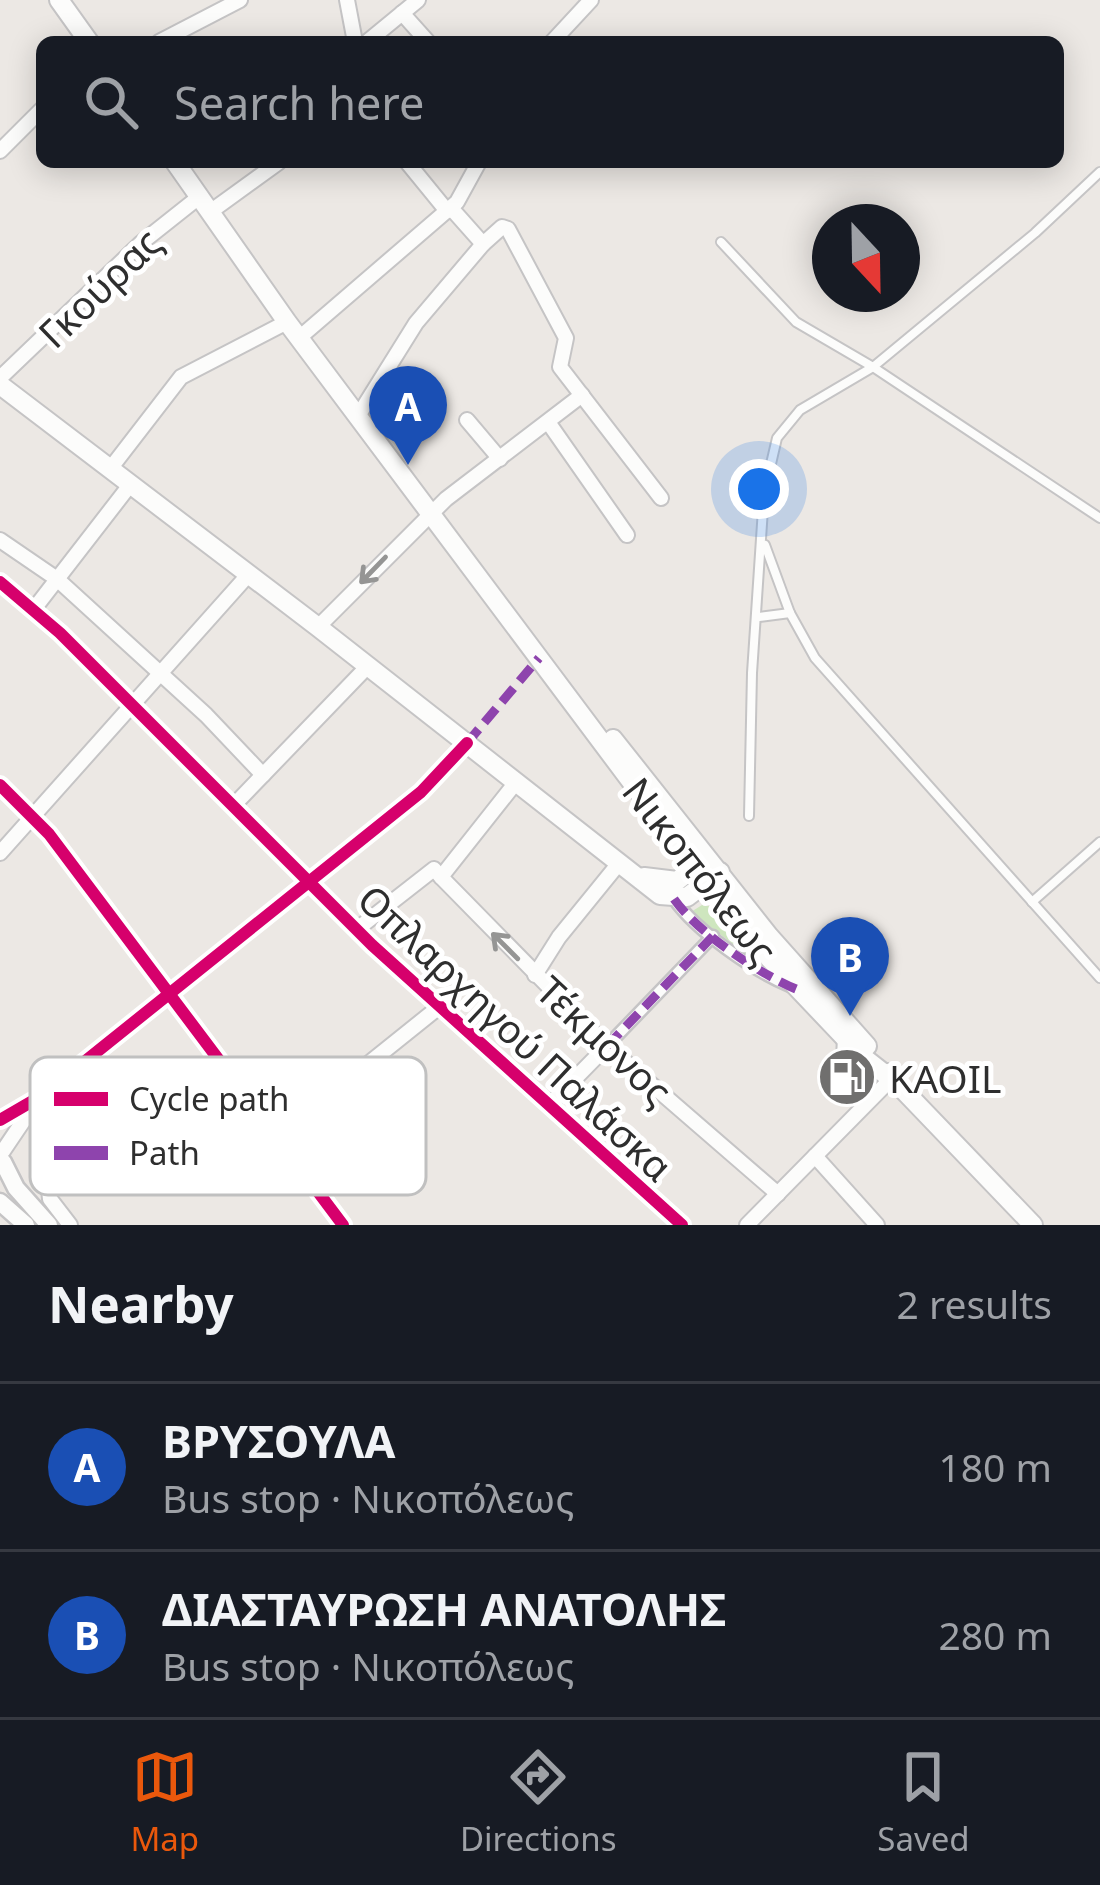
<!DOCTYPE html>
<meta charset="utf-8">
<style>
:root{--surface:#171b24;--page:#242831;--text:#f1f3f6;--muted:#9ea1a6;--line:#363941;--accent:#ea580c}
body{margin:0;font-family:"Noto Sans",sans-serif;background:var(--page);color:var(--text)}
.compass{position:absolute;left:812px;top:204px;width:108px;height:108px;border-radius:50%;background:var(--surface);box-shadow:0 6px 30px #0003;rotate:158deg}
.you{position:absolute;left:759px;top:489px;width:42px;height:42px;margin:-30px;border:9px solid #fff;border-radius:50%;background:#1a73e8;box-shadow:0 0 0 18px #1a73e833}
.badge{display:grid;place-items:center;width:78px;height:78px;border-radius:50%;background:var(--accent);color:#fff;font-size:39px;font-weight:700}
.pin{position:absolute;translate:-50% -99px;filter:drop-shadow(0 3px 6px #0008)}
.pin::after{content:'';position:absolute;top:63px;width:42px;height:36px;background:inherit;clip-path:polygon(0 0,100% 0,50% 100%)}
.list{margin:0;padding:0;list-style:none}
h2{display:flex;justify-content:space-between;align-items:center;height:156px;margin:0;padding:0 48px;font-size:51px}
h2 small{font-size:39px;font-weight:400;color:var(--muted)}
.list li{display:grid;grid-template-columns:78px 1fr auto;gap:36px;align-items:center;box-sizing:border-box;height:168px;padding:0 48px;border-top:3px solid var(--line)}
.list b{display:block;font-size:45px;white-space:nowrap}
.list p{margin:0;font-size:39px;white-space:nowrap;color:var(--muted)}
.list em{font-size:39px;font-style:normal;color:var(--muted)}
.icon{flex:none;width:66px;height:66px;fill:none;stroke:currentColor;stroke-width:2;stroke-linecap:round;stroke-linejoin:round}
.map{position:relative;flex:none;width:1100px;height:1225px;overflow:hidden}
.search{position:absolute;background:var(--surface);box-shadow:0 6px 30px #0003;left:36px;right:36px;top:36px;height:132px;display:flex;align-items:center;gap:30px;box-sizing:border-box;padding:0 42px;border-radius:18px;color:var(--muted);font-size:45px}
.sheet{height:492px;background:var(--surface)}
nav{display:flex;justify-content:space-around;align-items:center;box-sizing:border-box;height:168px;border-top:3px solid var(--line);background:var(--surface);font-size:33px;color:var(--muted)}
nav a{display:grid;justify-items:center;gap:6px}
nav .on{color:var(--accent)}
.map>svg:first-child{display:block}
.green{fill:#cee6be}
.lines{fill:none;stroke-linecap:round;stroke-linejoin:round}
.service-casing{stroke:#c5c4c5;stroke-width:12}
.pedestrian-casing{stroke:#c5c4c5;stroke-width:15}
.minor-casing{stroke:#c5c4c5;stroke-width:18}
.tertiary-casing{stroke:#c5c4c5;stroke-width:21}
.secondary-casing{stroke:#c5c4c5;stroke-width:22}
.service{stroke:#fcfcfb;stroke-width:8}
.pedestrian{stroke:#fcfcfb;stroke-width:10}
.minor{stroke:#fcfcfb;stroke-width:14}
.tertiary{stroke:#fcfcfb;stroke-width:16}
.secondary{stroke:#fcfcfb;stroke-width:18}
.quiet{stroke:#8e44ad;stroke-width:9;stroke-dasharray:18 9;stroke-linecap:butt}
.cycleway-casing{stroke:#fff;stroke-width:20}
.cycleway{stroke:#d6006c;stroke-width:12}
.oneway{stroke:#959594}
.labels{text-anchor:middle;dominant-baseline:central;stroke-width:10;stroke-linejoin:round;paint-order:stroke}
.street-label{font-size:39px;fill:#2e2e2e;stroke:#fff}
.poi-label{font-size:39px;fill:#2e2e2e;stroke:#fff;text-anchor:start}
.key{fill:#fff;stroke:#c0c0c0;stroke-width:3}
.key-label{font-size:33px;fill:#2e2e2e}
</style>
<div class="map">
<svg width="1100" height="1225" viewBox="0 0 1100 1225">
<rect width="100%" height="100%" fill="#ece8e4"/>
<path class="green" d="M702,905L714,907L764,968L691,912Z"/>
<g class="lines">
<g class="service-casing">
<g id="service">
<path d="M721,242L796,322L873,367L1100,518"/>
<path d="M765,545L790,613L815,658L1100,978"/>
<path d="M759,617L790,613"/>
<path d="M749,816L752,673L764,494L777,438L800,410L873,367L1035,233L1100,172"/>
<path d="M1032,902L1100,842"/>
<path d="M842,1037L841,1059L857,1076L874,1071"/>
</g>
</g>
<g class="pedestrian-casing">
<g id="pedestrian">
<path d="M674,899C696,931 754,971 790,986"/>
<path d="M607,1046L713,936"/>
</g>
</g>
<g class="minor-casing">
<g id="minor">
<path d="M347,0L355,42"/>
<path d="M402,13L428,42"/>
<path d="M159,42L240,0"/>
<path d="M367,42L418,0"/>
<path d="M552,42L591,0"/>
<path d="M0,151L42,109"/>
<path d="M407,162L447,211"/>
<path d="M451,208L483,244L502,227L508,229L566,338L560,367L661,498"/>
<path d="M210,212L279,162"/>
<path d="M299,338L457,202L479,162"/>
<path d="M0,378L141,243L199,197"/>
<path d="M358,416L416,323L483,244"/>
<path d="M467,420L500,459"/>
<path d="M548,422L627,535"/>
<path d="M110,469L181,377L287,322"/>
<path d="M0,540L57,579L206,715L263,775"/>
<path d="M0,582L60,633L372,945L682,1225"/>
<path d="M34,609L130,485"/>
<path d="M318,627L446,499L582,395"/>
<path d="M0,785L49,834L343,1225"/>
<path d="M234,805L368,666"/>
<path d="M0,853L249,574"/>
<path d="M441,877L607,1046L778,1194"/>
<path d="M441,877L517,781"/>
<path d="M356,930L434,869L441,877"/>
<path d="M535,975L559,937L620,862"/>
<path d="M549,1105L607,1046"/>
<path d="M0,1120L43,1095L421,792L467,743"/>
<path d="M277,1137L439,1007"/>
<path d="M3,1151L32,1108"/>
<path d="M815,1156L877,1225"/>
<path d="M70,1225L50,1199L48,1181L98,1141"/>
<path d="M747,1225L891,1079"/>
</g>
</g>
<g class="tertiary-casing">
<g id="tertiary">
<path d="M3,1162L16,1188L49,1225"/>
<path d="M0,1202L26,1225"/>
</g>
</g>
<g class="secondary-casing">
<g id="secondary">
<path d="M59,0L89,42"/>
<path d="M175,162L287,322L657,816L769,958L863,1057L891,1079"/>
<path d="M0,385L318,627L660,895L687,897L720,872"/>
<path d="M613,739L769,936L867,1046"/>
<path d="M644,877L677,881L704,860"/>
<path d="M887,1073L1033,1225"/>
</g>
</g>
<use href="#service" class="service"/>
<use href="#pedestrian" class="pedestrian"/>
<use href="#minor" class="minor"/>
<use href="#tertiary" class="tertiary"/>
<use href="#secondary" class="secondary"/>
<g class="quiet">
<path d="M467,743L539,658"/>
<path d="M674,899C698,933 758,973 796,989"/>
<path d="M607,1046L713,936"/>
</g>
<g class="cycleway-casing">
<g id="cycleway">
<path d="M0,582L60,633L372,945L682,1225"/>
<path d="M0,785L49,834L343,1225"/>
<path d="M0,1120L43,1095L421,792L467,743"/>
</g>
</g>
<use href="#cycleway" class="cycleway"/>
</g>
<defs><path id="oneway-shaft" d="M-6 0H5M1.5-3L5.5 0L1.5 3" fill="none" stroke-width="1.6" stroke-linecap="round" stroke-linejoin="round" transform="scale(3)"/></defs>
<g class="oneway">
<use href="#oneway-shaft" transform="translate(373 570) rotate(134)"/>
<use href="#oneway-shaft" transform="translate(505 946) rotate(-135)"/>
</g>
<defs>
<g id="fuel-disc" transform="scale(3)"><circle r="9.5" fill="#706f6e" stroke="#fff"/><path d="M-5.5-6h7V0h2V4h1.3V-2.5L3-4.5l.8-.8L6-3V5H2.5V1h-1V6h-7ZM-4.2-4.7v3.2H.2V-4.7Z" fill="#fff"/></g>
</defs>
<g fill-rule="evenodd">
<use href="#fuel-disc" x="847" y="1077"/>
</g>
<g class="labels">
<g class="street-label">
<text transform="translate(99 287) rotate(-44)">Γκούρας</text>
<text transform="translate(701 870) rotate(52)">Νικοπόλεως</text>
<text transform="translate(516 1032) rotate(43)">Οπλαρχηγού Παλάσκα</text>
<text transform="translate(605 1040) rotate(43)">Τέκμονος</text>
</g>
<g class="poi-label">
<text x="889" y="1077">KAOIL</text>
</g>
</g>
<rect x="30" y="1057" width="396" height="138" rx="18" class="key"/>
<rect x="54" y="1092" width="54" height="14" fill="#d6006c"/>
<rect x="54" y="1146" width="54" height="14" fill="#8e44ad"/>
<g class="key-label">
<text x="129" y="1111">Cycle path</text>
<text x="129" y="1165">Path</text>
</g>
</svg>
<svg class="compass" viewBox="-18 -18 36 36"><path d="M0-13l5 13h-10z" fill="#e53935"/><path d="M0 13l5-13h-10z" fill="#9ea1a6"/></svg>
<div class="you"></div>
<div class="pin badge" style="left:408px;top:465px;background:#1a4fb4">A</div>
<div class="pin badge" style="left:850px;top:1016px;background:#1a4fb4">B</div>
<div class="search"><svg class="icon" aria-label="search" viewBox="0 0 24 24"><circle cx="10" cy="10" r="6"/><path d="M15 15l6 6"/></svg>Search here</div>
</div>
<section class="sheet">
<h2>Nearby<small>2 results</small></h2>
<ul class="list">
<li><span class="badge" style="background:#1a4fb4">A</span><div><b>ΒΡΥΣΟΥΛΑ</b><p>Bus stop · Νικοπόλεως</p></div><em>180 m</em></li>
<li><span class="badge" style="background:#1a4fb4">B</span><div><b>ΔΙΑΣΤΑΥΡΩΣΗ ΑΝΑΤΟΛΗΣ</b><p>Bus stop · Νικοπόλεως</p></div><em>280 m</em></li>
</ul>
</section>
<nav>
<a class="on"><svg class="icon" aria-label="map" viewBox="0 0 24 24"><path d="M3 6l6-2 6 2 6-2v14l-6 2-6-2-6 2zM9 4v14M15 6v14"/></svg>Map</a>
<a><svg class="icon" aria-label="directions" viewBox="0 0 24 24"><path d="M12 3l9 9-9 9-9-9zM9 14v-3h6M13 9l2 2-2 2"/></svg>Directions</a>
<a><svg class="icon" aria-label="saved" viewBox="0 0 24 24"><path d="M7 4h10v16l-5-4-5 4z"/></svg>Saved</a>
</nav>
